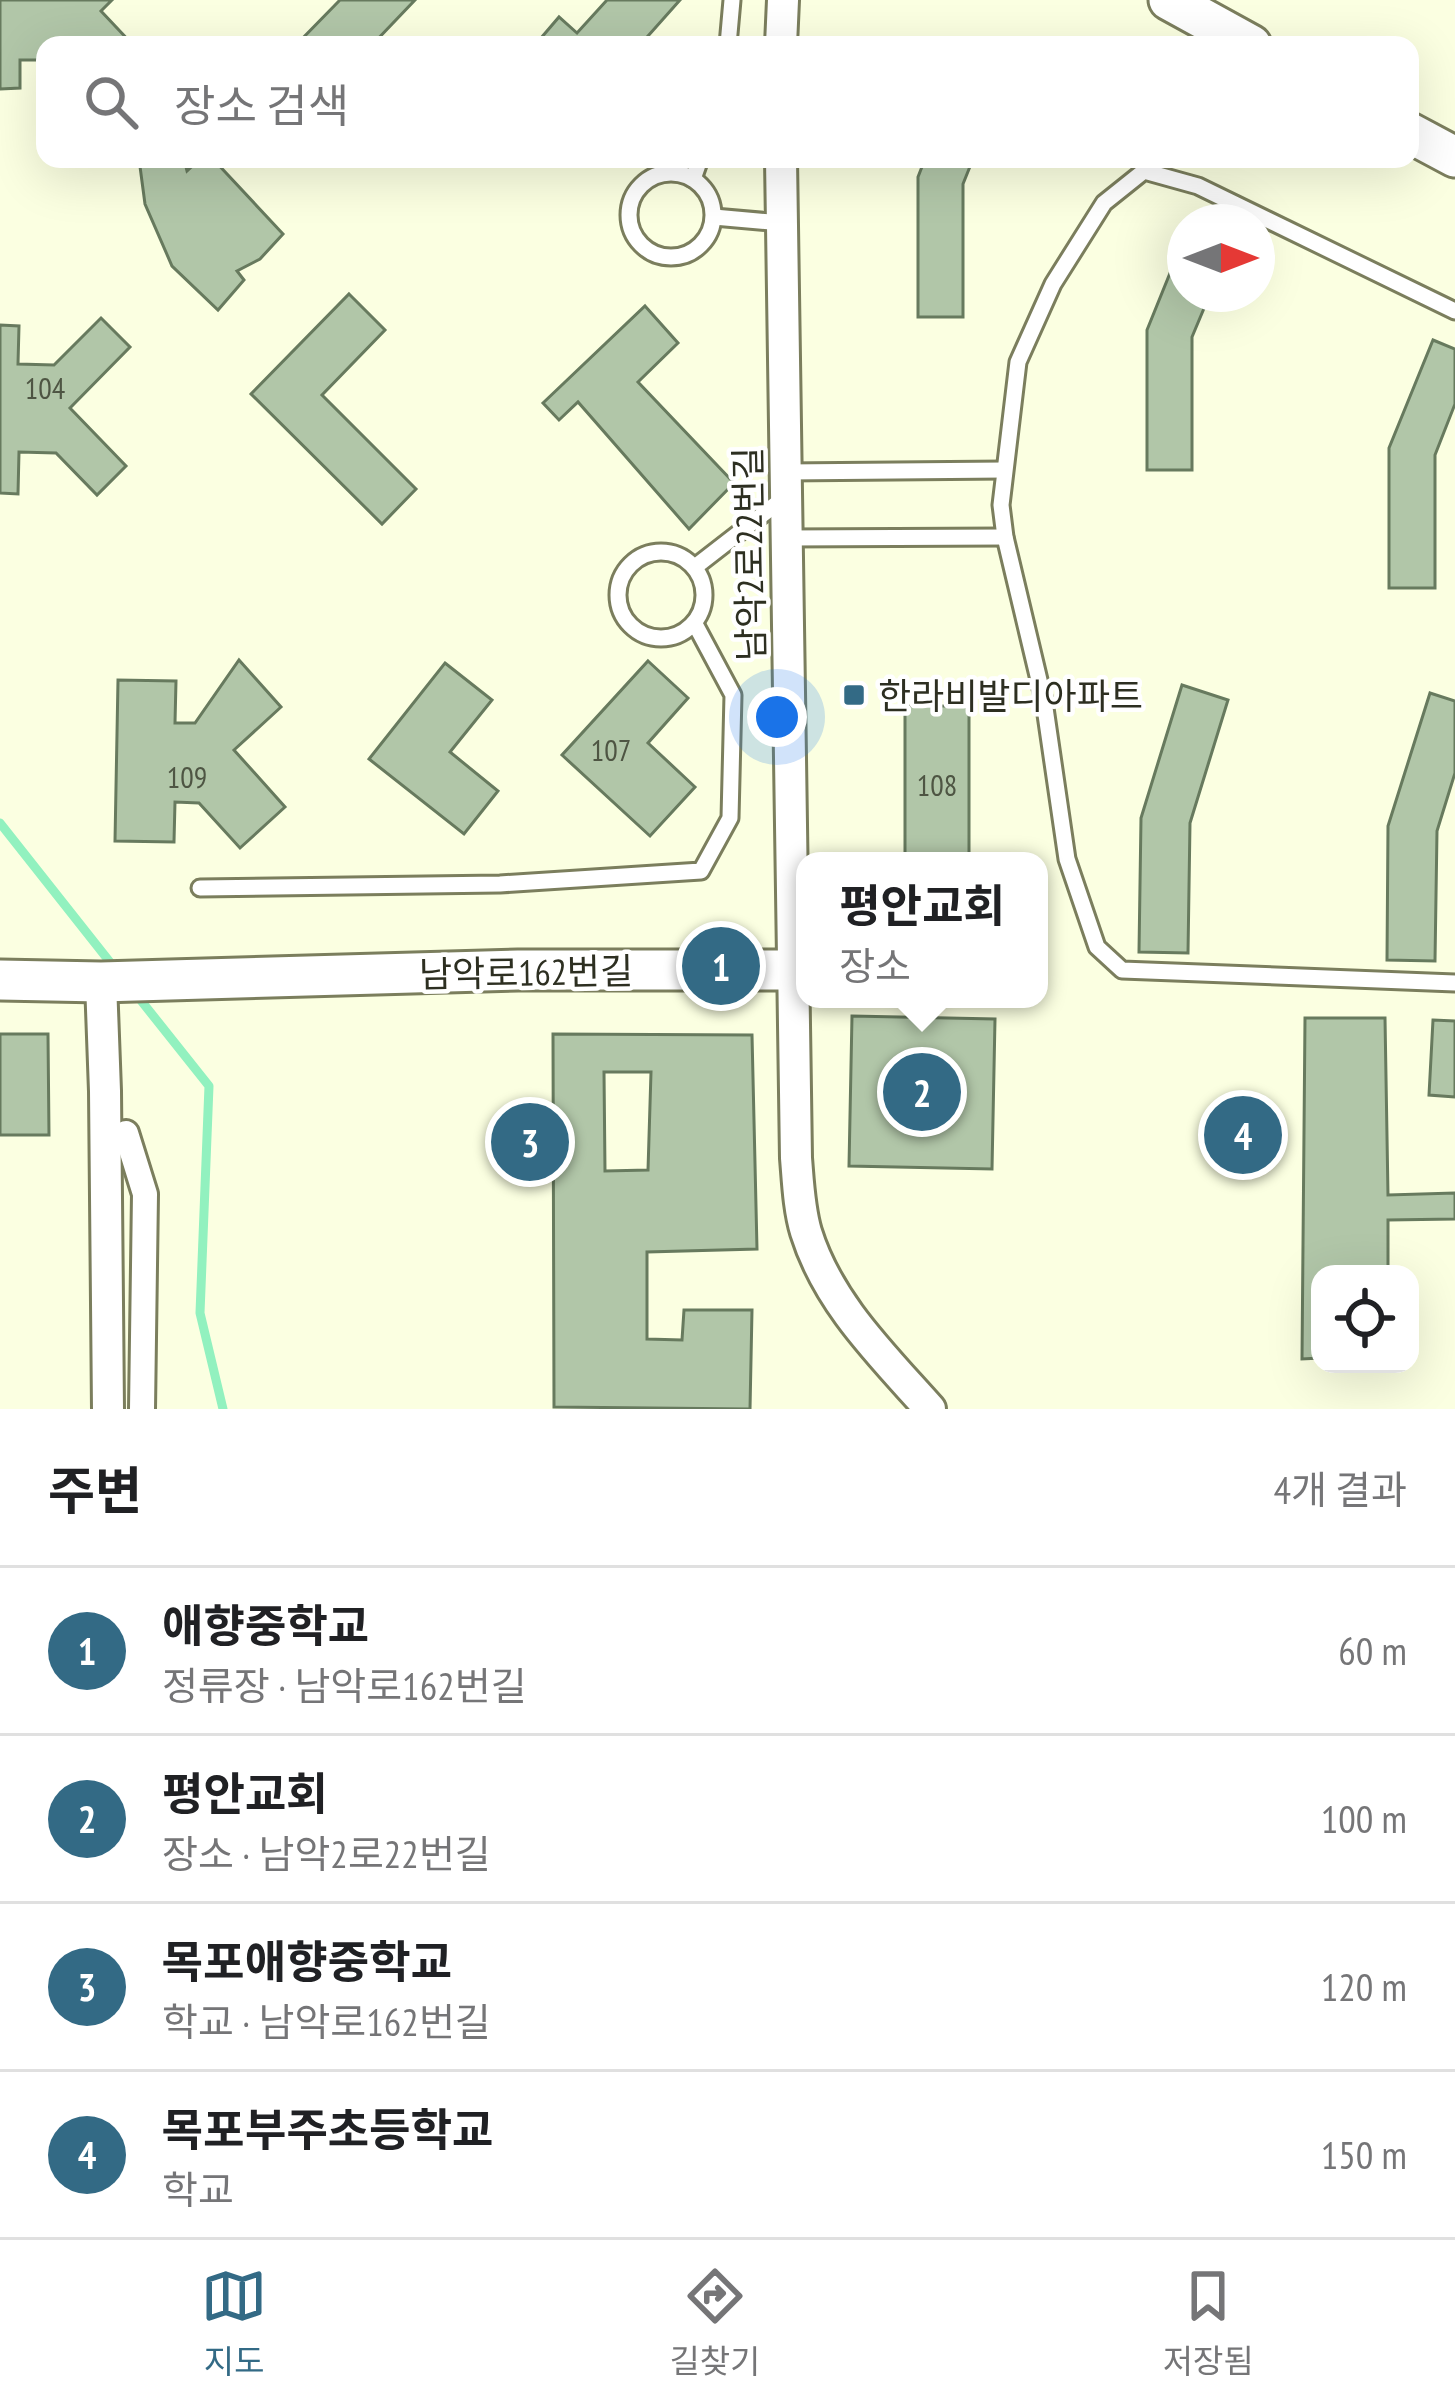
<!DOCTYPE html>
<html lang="ko">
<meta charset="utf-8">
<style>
:root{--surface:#fff;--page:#f2f2f2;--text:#202124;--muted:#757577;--line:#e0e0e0;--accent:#336a85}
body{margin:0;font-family:"PT Sans Narrow","Noto Sans KR",sans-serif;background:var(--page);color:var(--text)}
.controls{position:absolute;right:36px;bottom:36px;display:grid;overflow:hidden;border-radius:24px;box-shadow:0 12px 48px #0002}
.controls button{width:108px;height:108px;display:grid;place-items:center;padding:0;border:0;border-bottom:3px solid var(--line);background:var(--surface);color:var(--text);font:60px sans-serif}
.compass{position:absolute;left:1167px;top:204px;width:108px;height:108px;border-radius:50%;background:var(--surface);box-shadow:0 12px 48px #0002;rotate:90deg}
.you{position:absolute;left:777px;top:717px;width:42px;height:42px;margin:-30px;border:9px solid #fff;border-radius:50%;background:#1a73e8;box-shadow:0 0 0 18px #1a73e833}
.badge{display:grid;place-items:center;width:78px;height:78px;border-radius:50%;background:var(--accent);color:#fff;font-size:39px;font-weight:700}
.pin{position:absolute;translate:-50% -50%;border:6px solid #fff;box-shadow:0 3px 12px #0006}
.popup{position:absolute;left:796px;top:852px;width:252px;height:156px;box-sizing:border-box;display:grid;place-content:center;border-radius:24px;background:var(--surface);filter:drop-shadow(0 3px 9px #0005);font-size:39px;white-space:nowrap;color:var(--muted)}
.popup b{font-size:45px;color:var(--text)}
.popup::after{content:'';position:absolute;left:50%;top:100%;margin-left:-24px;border:24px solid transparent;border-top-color:var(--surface)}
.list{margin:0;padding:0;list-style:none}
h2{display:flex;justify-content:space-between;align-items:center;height:156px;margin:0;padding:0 48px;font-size:51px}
h2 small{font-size:39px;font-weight:400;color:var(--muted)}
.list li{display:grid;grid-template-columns:78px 1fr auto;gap:36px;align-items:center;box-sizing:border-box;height:168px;padding:0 48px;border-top:3px solid var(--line)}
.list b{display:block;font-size:45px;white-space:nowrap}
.list p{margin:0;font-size:39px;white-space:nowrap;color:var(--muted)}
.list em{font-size:39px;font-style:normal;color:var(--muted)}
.icon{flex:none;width:66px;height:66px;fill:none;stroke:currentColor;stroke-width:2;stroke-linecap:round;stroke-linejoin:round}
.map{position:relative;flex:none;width:1455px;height:1409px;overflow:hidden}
.search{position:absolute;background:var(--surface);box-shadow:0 12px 48px #0002;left:36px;right:36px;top:36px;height:132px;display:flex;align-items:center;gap:30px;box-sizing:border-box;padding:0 42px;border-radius:24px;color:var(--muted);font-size:45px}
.sheet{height:828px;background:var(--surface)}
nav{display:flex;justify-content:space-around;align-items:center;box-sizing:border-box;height:168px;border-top:3px solid var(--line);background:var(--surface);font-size:33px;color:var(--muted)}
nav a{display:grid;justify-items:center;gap:6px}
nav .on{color:var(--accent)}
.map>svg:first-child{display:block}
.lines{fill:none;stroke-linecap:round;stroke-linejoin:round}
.stream{stroke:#92f1bf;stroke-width:9}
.building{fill:#b1c6a8;stroke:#677a5e;stroke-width:3;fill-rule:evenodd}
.service-casing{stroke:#7b7e5d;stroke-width:21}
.pedestrian-casing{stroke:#7b7e5d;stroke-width:30}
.minor-casing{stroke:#7b7e5d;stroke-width:36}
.tertiary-casing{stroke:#7b7e5d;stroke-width:45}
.service{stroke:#fff;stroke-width:15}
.pedestrian{stroke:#fff;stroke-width:24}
.minor{stroke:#fff;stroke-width:30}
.tertiary{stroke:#fff;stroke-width:39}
.poi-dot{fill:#336a85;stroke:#fff;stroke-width:4.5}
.labels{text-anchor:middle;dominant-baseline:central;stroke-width:9;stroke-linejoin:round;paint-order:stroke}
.number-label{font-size:30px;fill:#4e5543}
.street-label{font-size:36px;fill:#2d2f21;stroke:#fff}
.poi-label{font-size:36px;fill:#2d2f21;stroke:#fff;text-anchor:start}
</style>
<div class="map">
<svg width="1455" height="1409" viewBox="0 0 1455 1409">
<rect width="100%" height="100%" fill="#fbffe1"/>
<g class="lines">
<g class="stream">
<path d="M0,823L117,971"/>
<path d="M135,993L209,1086L200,1313L223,1409"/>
</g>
</g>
<g class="building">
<path d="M0,0H112L101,11L133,45H45V67L39,60H20V88L0,89Z"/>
<path d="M340,0H415L372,45H296Z"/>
<path d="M607,0H680L640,45H535L559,17L577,33Z"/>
<path d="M139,159H184L187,171L200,159H213L283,234L260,259L237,271L244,280L218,310L172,266L145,204Z"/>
<path d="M925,159H973L963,184V317H918V177Z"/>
<path d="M1185,236V294H1210L1192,337V470H1147V330Z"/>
<path d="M349,294L385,330L322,395L416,489L382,524L251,394Z"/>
<path d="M645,306L678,343L638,382L734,483L689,529L578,402L559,420L543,403Z"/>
<path d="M101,318L130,347L70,408L126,466L97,495L56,453L19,452L18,494L0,493V325L19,326L18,364L54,365Z"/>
<path d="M1433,340L1455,349V404L1435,455V588H1389V448Z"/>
<path d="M239,660L281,707L234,750L285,807L240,848L199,803L175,802L174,842L115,841L118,680L176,681L175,723H195Z"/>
<path d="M648,661L688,698L648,743L695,787L650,836L562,755Z"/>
<path d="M445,663L492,700L450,752L498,791L464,834L369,759Z"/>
<path d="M1182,685L1228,700L1190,823L1188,953L1139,952L1141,818Z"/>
<path d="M1430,693L1455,701V773L1437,831L1435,961L1387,960L1388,826Z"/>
<rect x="905" y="706" width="64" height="155"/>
<path d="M852,1016L995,1019L992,1169L849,1166Z"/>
<path d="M1305,1018H1385L1388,1195L1455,1193V1219L1388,1220V1274H1320V1358L1302,1359Z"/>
<path d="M1433,1020L1455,1021V1097L1429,1095Z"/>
<path d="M0,1034H48L49,1135H0Z"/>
<path d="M553,1034L752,1035L757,1249L647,1252V1339L682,1340L684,1310H752L750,1409L554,1407ZM604,1072H651L648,1170L605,1171Z"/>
</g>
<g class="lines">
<g class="service-casing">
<g id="service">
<path d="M728,45L732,0"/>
<circle cx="671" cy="215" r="42"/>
<path d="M693,179L700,159"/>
<path d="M714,217L782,223"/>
<path d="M1455,311L1198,186L1144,171L1104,203L1053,284L1018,362L1001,505L1005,537L1044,701L1067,859L1097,947L1122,970L1455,983"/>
<path d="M786,472L1004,470"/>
<path d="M787,538L1005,537"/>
<circle cx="661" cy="595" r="43"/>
<path d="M695,567L784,498"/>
<path d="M200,888L500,884L701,871L730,818L733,695L695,624"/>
</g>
</g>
<g class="pedestrian-casing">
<path id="pedestrian" d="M126,1133L145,1194L142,1409"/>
</g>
<g class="minor-casing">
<g id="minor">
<path d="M781,45L783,0"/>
<path d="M781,159L796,1158C798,1182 799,1209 806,1232C828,1303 882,1355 930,1409"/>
<path d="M101,982L105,1091L108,1409"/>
</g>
</g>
<g class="tertiary-casing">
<g id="tertiary">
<path d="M1169,0L1251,45"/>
<path d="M1410,133L1455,157"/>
<path d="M0,980L101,982L518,970H795"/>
</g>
</g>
<use href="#service" class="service"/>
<use href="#pedestrian" class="pedestrian"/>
<use href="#minor" class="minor"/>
<use href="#tertiary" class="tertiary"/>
</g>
<rect class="poi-dot" x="842" y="683" width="24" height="24" rx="6"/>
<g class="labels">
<g class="number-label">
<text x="45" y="387">104</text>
<text x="611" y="749">107</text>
<text x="187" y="776">109</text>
<text x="937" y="784">108</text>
</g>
<g class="street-label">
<text transform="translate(749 554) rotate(-91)">남악2로22번길</text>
<text transform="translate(526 972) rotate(-1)">남악로162번길</text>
</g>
<g class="poi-label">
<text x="878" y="695">한라비발디아파트</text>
</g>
</g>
</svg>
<div class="controls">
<button><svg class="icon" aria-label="locate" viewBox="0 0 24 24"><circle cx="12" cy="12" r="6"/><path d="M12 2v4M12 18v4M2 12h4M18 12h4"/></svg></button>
</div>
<svg class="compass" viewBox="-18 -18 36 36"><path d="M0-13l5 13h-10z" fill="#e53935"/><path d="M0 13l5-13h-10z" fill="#757577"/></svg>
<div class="you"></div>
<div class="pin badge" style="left:721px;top:966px">1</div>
<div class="pin badge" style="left:922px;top:1092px">2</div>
<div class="popup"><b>평안교회</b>장소</div>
<div class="pin badge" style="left:530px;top:1142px">3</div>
<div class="pin badge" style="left:1243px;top:1135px">4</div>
<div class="search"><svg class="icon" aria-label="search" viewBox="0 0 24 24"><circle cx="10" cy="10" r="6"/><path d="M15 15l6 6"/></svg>장소 검색</div>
</div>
<section class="sheet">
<h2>주변<small>4개 결과</small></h2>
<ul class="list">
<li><span class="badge">1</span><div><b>애향중학교</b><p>정류장 · 남악로162번길</p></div><em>60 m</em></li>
<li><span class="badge">2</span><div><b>평안교회</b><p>장소 · 남악2로22번길</p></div><em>100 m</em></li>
<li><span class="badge">3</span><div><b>목포애향중학교</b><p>학교 · 남악로162번길</p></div><em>120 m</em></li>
<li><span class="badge">4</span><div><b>목포부주초등학교</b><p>학교</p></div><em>150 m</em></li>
</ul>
</section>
<nav>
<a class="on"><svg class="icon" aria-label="map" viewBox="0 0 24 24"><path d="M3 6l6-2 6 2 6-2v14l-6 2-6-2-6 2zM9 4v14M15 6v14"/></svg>지도</a>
<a><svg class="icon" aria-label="directions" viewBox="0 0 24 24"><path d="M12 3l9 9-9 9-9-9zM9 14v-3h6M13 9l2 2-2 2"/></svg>길찾기</a>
<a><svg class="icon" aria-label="saved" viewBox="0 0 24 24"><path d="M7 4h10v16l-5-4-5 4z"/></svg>저장됨</a>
</nav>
